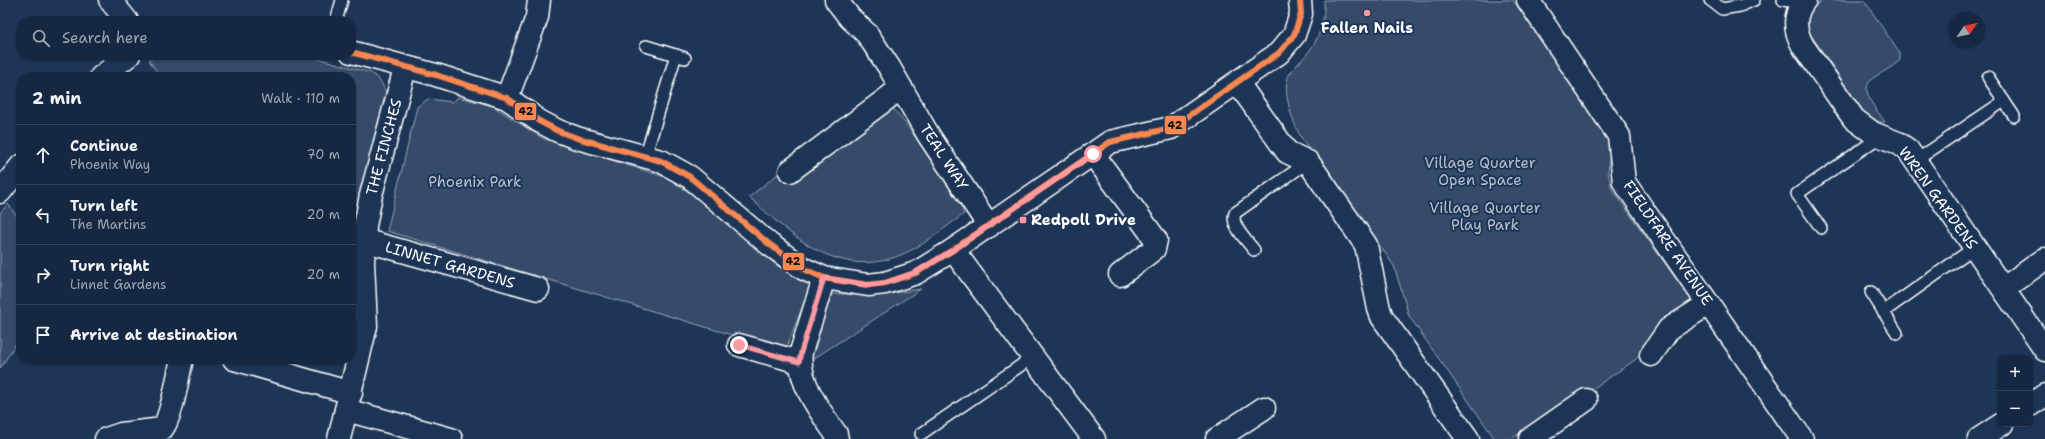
<!DOCTYPE html>
<meta charset="utf-8">
<style>
:root{--surface:#162841;--page:#1f3048;--text:#f1f3f6;--muted:#9ea6b1;--line:#35445a}
body{margin:0;font-family:"Shantell Sans",sans-serif;background:var(--page);color:var(--text)}
.controls{position:absolute;right:12px;bottom:12px;display:grid;overflow:hidden;border-radius:8px;box-shadow:0 1px 3px #0004}
.controls button{width:36px;height:36px;display:grid;place-items:center;padding:0;border:0;border-bottom:1px solid var(--line);background:var(--surface);color:var(--text);font:20px sans-serif}
.compass{position:absolute;left:1949px;top:12px;width:36px;height:36px;border-radius:50%;background:var(--surface);box-shadow:0 1px 3px #0004;rotate:56deg}
.stop{position:absolute;width:12px;height:12px;margin:-9px;border:3px solid #ff9aa2;border-radius:50%;background:#fff}
.stop.end{background:#ff9aa2;border-color:#fff;box-shadow:0 1px 4px #0008}
.list{margin:0;padding:0;list-style:none}
h2{display:flex;justify-content:space-between;align-items:center;height:52px;margin:0;padding:0 16px;font-size:17px}
h2 small{font-size:13px;font-weight:400;color:var(--muted)}
.list li{display:grid;grid-template-columns:26px 1fr auto;gap:12px;align-items:center;box-sizing:border-box;height:60px;padding:0 16px;border-top:1px solid var(--line)}
.list b{display:block;font-size:15px;white-space:nowrap}
.list p{margin:0;font-size:13px;white-space:nowrap;color:var(--muted)}
.list em{font-size:13px;font-style:normal;color:var(--muted)}
.icon{flex:none;width:22px;height:22px;fill:none;stroke:currentColor;stroke-width:2;stroke-linecap:round;stroke-linejoin:round}
.map{position:relative;flex:none;width:2045px;height:439px;overflow:hidden}
.search{position:absolute;background:var(--surface);box-shadow:0 1px 3px #0004;left:16px;top:16px;width:340px;height:44px;display:flex;align-items:center;gap:10px;box-sizing:border-box;padding:0 14px;border-radius:16px;color:var(--muted);font-size:15px}
.panel{position:absolute;background:var(--surface);box-shadow:0 1px 3px #0004;left:16px;top:72px;width:340px;height:292px;border-radius:16px}
.map>svg:first-child{display:block}
.green{fill:#364b69;stroke:#9aa5b4}
.lines{fill:none;stroke-linecap:round;stroke-linejoin:round}
.service-casing{stroke:#fff;stroke-width:14}
.minor-casing{stroke:#fff;stroke-width:25}
.service{stroke:#1d3557;stroke-width:11}
.minor{stroke:#1d3557;stroke-width:22}
.bus-1-casing{stroke:#1d3557;stroke-width:9}
.bus-1{stroke:#f88751;stroke-width:6}
.route{stroke:#ff9aa2;stroke-width:5}
.poi-dot{fill:#ff9aa2;stroke:#1d3557;stroke-width:1.5}
.labels{text-anchor:middle;dominant-baseline:central;stroke-width:4;stroke-linejoin:round;paint-order:stroke}
.poi-label{font-size:15px;font-weight:bold;fill:#fff;stroke:#1d3557}
.street-label{font-size:15px;fill:#fff;stroke:#1d3557}
.park-label{font-size:15px;fill:#b9c0ca;stroke:#1d3557}
.line-badge{stroke:#1d3557;stroke-width:1.5}
.pale-badge-label{font-size:11px;text-anchor:middle;font-weight:bold;fill:#111}
</style>
<div class="map">
<svg width="2045" height="439" viewBox="0 0 2045 439">
<rect width="100%" height="100%" fill="#1d3557"/>
<filter id="ink" filterUnits="userSpaceOnUse"><feTurbulence type="fractalNoise" baseFrequency=".025" numOctaves="2"/><feDisplacementMap in="SourceGraphic" scale="8" xChannelSelector="R" yChannelSelector="G"/><feConvolveMatrix kernelMatrix="1 2 1 2 8 2 1 2 1" color-interpolation-filters="sRGB"/></filter>
<g filter="url(#ink)">
<g class="green">
<path d="M1324,0H1513L1608,138L1610,147L1608,173L1612,189L1694,304L1635,360L1573,402L1511,439H1495L1409,316L1394,266L1322,161C1318,157 1313,153 1309,149C1296,135 1280,91 1289,75C1294,67 1301,61 1307,54C1320,39 1325,19 1324,0Z"/>
<path d="M1823,0H1864L1900,54V60C1892,68 1882,72 1873,78C1857,90 1878,111 1885,122H1877L1865,114L1809,32C1805,16 1811,8 1823,0Z"/>
<path d="M156,55H306L371,73C380,79 383,85 387,95L360,199L351,211V77H160L149,60Z"/>
<path d="M458,97L493,106L542,138L668,178L713,209L753,246L779,267L811,285L785,351L387,231L417,107L428,99L453,102Z"/>
<path d="M889,103L909,128L958,199L964,214C945,227 925,245 903,254C839,282 792,236 749,197L783,170L792,183Z"/>
<path d="M8,204L21,222V335L0,369V213Z"/>
<path d="M921,289L813,359L809,356L828,294H888Z"/>
</g>
<g class="lines">
<g class="service-casing">
<g id="service">
<path d="M1710,0L1722,9L1740,6L1754,0"/>
<path d="M1783,0L1802,3"/>
<path d="M336,21L342,0"/>
<path d="M646,46L685,58"/>
<path d="M1988,77L2014,116"/>
<path d="M645,157L676,55"/>
<path d="M1915,161L2004,101"/>
<path d="M1821,228L1797,194L1881,136"/>
<path d="M1254,250C1247,241 1230,225 1235,213L1308,162"/>
<path d="M1871,292L1897,333"/>
<path d="M1883,312L1975,247"/>
<path d="M921,434L1033,357"/>
</g>
</g>
<g class="minor-casing">
<g id="minor">
<path d="M110,0L127,21"/>
<path d="M836,0L850,18L867,34L889,67L929,136L989,226"/>
<path d="M1528,0L1619,136L1624,182L1802,439"/>
<path d="M1805,0C1793,15 1794,30 1803,46L1854,119L1873,133L1898,143L1908,150L2045,350"/>
<path d="M351,52L436,75L507,98L539,121L558,131L577,138L661,161L690,177L769,244L804,269L824,278L868,285L885,283L916,273L953,250L1110,142L1171,128L1279,53L1294,35L1301,14L1300,0"/>
<path d="M101,77L129,55"/>
<path d="M1238,83L1287,152L1308,162L1311,166L1366,245L1379,309L1382,317L1468,439"/>
<path d="M507,98L537,17L539,0"/>
<path d="M1093,154L1156,240L1154,249L1120,275"/>
<path d="M790,171L901,88"/>
<path d="M0,192L21,166"/>
<path d="M363,240L538,289"/>
<path d="M953,250L1094,439"/>
<path d="M824,278L801,352C797,382 820,411 836,434L837,439"/>
<path d="M2004,288L2045,259"/>
<path d="M739,345L799,362"/>
<path d="M1651,355L1669,329L1708,304"/>
<path d="M234,359L351,393"/>
<path d="M2030,405L2045,395"/>
<path d="M346,410L451,439"/>
<path d="M106,439L121,434L162,429C172,417 178,375 182,359"/>
<path d="M339,439L366,326L363,262L365,226L371,195L405,68"/>
<path d="M1217,439L1264,408"/>
<path d="M1530,439L1586,400"/>
<path d="M1979,439L2002,424"/>
</g>
</g>
<use href="#service" class="service"/>
<use href="#minor" class="minor"/>
<g class="bus-1-casing">
<path id="bus-1" d="M351,52L436,75L507,98L539,121L558,131L577,138L661,161L690,177L769,244L804,269L824,278L868,285L885,283L916,273L953,250L1110,142L1171,128L1279,53L1294,35L1301,14L1300,0"/>
</g>
<use href="#bus-1" class="bus-1"/>
</g>
</g>
<g class="lines" filter="url(#ink)">
<path class="route" d="M739,345L799,362L801,352L824,278L868,285L885,283L916,272L953,250L1093,154"/>
</g>
<g class="poi-dot">
<circle cx="1367" cy="13" r="4"/>
<rect x="1019" y="216" width="8" height="8" rx="2"/>
</g>
<g class="labels">
<g class="poi-label">
<text x="1367" y="28">Fallen Nails</text>
<text x="1031" y="220" text-anchor="start">Redpoll Drive</text>
</g>
<g class="street-label">
<text transform="translate(384 147) rotate(-75)">THE FINCHES</text>
<text transform="translate(944 157) rotate(57)">TEAL WAY</text>
<text transform="translate(1938 198) rotate(54)">WREN GARDENS</text>
<text transform="translate(1668 243) rotate(56)">FIELDFARE AVENUE</text>
<text transform="translate(450 265) rotate(16)">LINNET GARDENS</text>
</g>
<g class="park-label">
<text x="1480" y="163">Village Quarter<tspan x="1480" dy="17">Open Space</tspan></text>
<text x="475" y="182">Phoenix Park</text>
<text x="1485" y="208">Village Quarter<tspan x="1485" dy="17">Play Park</tspan></text>
</g>
</g>
<g class="line-badge">
<rect x="514" y="102" width="23" height="19" rx="4" fill="#f88751"/>
<rect x="1164" y="115" width="23" height="20" rx="4" fill="#f88751"/>
<rect x="782" y="252" width="23" height="19" rx="4" fill="#f88751"/>
</g>
<g class="pale-badge-label">
<text x="526" y="115">42</text>
<text x="1175" y="129">42</text>
<text x="793" y="265">42</text>
</g>
</svg>
<div class="controls">
<button>+</button>
<button>−</button>
</div>
<svg class="compass" viewBox="-18 -18 36 36"><path d="M0-13l5 13h-10z" fill="#e53935"/><path d="M0 13l5-13h-10z" fill="#9ea6b1"/></svg>
<div class="stop" style="left:1093px;top:154px"></div>
<div class="stop end" style="left:739px;top:345px"></div>
<div class="search"><svg class="icon" aria-label="search" viewBox="0 0 24 24"><circle cx="10" cy="10" r="6"/><path d="M15 15l6 6"/></svg>Search here</div>
<section class="panel">
<h2>2 min<small>Walk · 110 m</small></h2>
<ul class="list">
<li><svg class="icon" aria-label="ahead" viewBox="0 0 24 24"><path d="M12 20V5M6 11l6-6 6 6"/></svg><div><b>Continue</b><p>Phoenix Way</p></div><em>70 m</em></li>
<li><svg class="icon" aria-label="left" viewBox="0 0 24 24"><path d="M17 20v-9H6M10 6l-5 5 5 5"/></svg><div><b>Turn left</b><p>The Martins</p></div><em>20 m</em></li>
<li><svg class="icon" aria-label="right" viewBox="0 0 24 24"><path d="M7 20v-9h11M14 6l5 5-5 5"/></svg><div><b>Turn right</b><p>Linnet Gardens</p></div><em>20 m</em></li>
<li><svg class="icon" aria-label="arrive" viewBox="0 0 24 24"><path d="M6 21V4h12l-3 4 3 4H6"/></svg><div><b>Arrive at destination</b></div></li>
</ul>
</section>
</div>
